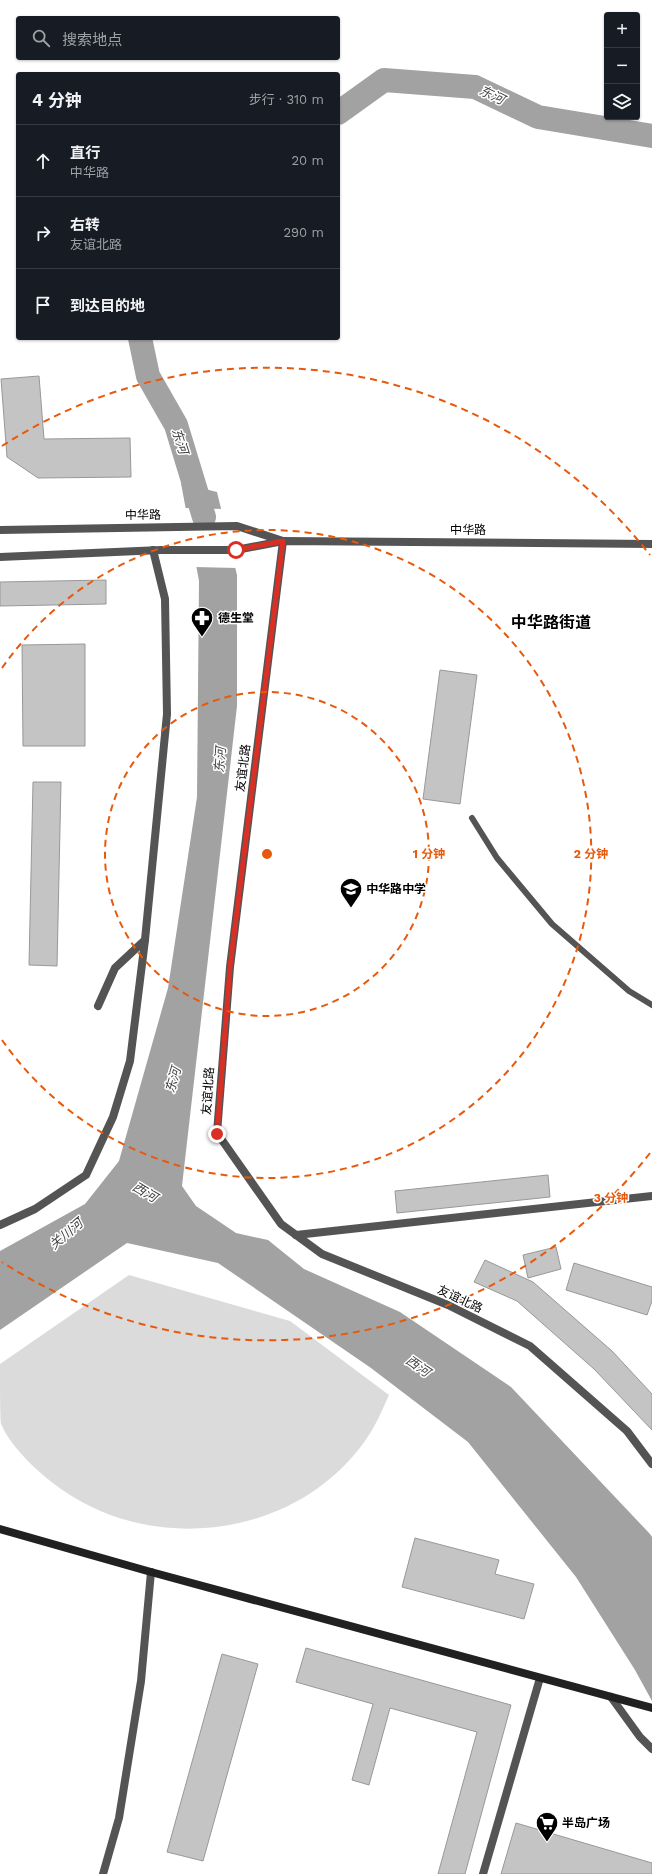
<!DOCTYPE html>
<html lang="zh">
<meta charset="utf-8">
<style>
:root{--surface:#171b24;--page:#20242c;--text:#f1f3f6;--muted:#9ea1a6;--line:#363941}
body{margin:0;font-family:"Work Sans","Noto Sans SC",sans-serif;background:var(--page);color:var(--text)}
.controls{position:absolute;right:12px;top:12px;display:grid;overflow:hidden;border-radius:4px;box-shadow:0 1px 3px #0004}
.controls button{width:36px;height:36px;display:grid;place-items:center;padding:0;border:0;border-bottom:1px solid var(--line);background:var(--surface);color:var(--text);font:20px sans-serif}
.stop{position:absolute;width:12px;height:12px;margin:-9px;border:3px solid #d93025;border-radius:50%;background:#fff}
.stop.end{background:#d93025;border-color:#fff;box-shadow:0 1px 4px #0008}
.list{margin:0;padding:0;list-style:none}
h2{display:flex;justify-content:space-between;align-items:center;height:52px;margin:0;padding:0 16px;font-size:17px}
h2 small{font-size:13px;font-weight:400;color:var(--muted)}
.list li{display:grid;grid-template-columns:26px 1fr auto;gap:12px;align-items:center;box-sizing:border-box;height:72px;padding:0 16px;border-top:1px solid var(--line)}
.list b{display:block;font-size:15px;white-space:nowrap}
.list p{margin:0;font-size:13px;white-space:nowrap;color:var(--muted)}
.list em{font-size:13px;font-style:normal;color:var(--muted)}
.icon{flex:none;width:22px;height:22px;fill:none;stroke:currentColor;stroke-width:2;stroke-linecap:round;stroke-linejoin:round}
.map{position:relative;flex:none;width:652px;height:1874px;overflow:hidden}
.search{position:absolute;background:var(--surface);box-shadow:0 1px 3px #0004;left:16px;top:16px;width:324px;height:44px;display:flex;align-items:center;gap:10px;box-sizing:border-box;padding:0 14px;border-radius:4px;color:var(--muted);font-size:15px}
.panel{position:absolute;background:var(--surface);box-shadow:0 1px 3px #0004;left:16px;top:72px;width:324px;height:268px;border-radius:4px}
.map>svg:first-child{display:block}
.green{fill:#dbdbdb}
.water{fill:#a2a2a2}
.pier{fill:#fff}
.lines{fill:none;stroke-linecap:round;stroke-linejoin:round}
.river{stroke:#a2a2a2;stroke-width:24}
.building{fill:#c4c4c4;stroke:#989898}
.service{stroke:#545454;stroke-width:6}
.minor{stroke:#545454;stroke-width:8}
.tertiary{stroke:#545454;stroke-width:8}
.secondary{stroke:#212121;stroke-width:8}
.route{stroke:#d93025;stroke-width:5}
.ring{fill:none;stroke:#e8590c;stroke-width:2;stroke-dasharray:7 5}
.labels{text-anchor:middle;dominant-baseline:central;stroke-width:3;stroke-linejoin:round;paint-order:stroke}
.street-label{font-size:12px;fill:#000;stroke:#fff}
.poi-label{font-size:12px;font-weight:bold;fill:#000;stroke:#fff;text-anchor:start}
.water-label{font-size:13px;font-style:italic;fill:#434343;stroke:#fff}
.district-label{font-size:16px;font-weight:bold;fill:#000;stroke:#fff}
.centre{fill:#e8590c;stroke:#fff;stroke-width:2}
.ring-label{font-size:12px;text-anchor:middle;font-weight:bold;fill:#e8590c;stroke:#fff;stroke-width:3;stroke-linejoin:round;paint-order:stroke}
</style>
<div class="map">
<svg width="652" height="1874" viewBox="0 0 652 1874">
<rect width="100%" height="100%" fill="#fff"/>
<path class="green" d="M129,1275L290,1321L389,1395C383,1408 377,1423 369,1435C305,1533 166,1556 70,1495C45,1479 13,1451 1,1424C0,1417 0,1374 0,1364Z"/>
<path class="water" d="M181,483L217,492L237,575V706L182,1186L196,1206L236,1233L268,1240L304,1269L400,1312L511,1387L650,1534L652,1537V1701L635,1670L576,1577L468,1442L371,1368L218,1263L127,1243L0,1330V1251L85,1204L119,1161L168,988L197,797L199,581Z"/>
<path class="pier" d="M184,508L223,509L237,568L195,567Z"/>
<g class="lines">
<g class="river">
<path d="M338,113L384,80L475,87L538,117L652,136"/>
<path d="M140,338L148,376L176,425L204,517"/>
</g>
</g>
<g class="building">
<path d="M39,376L44,439L130,438L131,477L38,478L7,457L1,379Z"/>
<path d="M106,580V604L0,606V582Z"/>
<path d="M85,644V746H23L22,645Z"/>
<path d="M440,670L477,675L460,804L423,799Z"/>
<path d="M33,782H61L57,966L29,965Z"/>
<path d="M548,1175L550,1197L397,1213L395,1191Z"/>
<path d="M556,1247L561,1269L528,1278L523,1255Z"/>
<path d="M485,1260L533,1282L612,1351L652,1394V1430L594,1369L517,1301L474,1282Z"/>
<path d="M574,1263L652,1287V1301L647,1315L566,1290Z"/>
<path d="M415,1538L499,1560L495,1574L534,1584L524,1619L402,1587Z"/>
<path d="M306,1648L511,1705L465,1874H438L477,1732L390,1708L369,1785L352,1780L373,1704L296,1682Z"/>
<path d="M222,1654L258,1664L203,1861L167,1852Z"/>
<path d="M516,1823L652,1863V1874H501Z"/>
</g>
<g class="lines">
<path class="service" d="M472,818L497,858L552,924L629,991L652,1005"/>
<g class="minor">
<path d="M98,1006L115,968L145,940L167,714L165,599L153,550"/>
<path d="M0,1225L35,1209L86,1175L113,1117L130,1061L145,940"/>
<path d="M296,1235L652,1196"/>
<path d="M611,1697L640,1737L652,1749"/>
<path d="M483,1874L540,1678"/>
</g>
<g class="tertiary">
<path d="M0,530L237,526L283,541"/>
<path d="M283,541L230,967L217,1133L281,1224L322,1254L448,1305L530,1346L627,1431L652,1464"/>
<path d="M0,557L161,550H236L283,541L652,544"/>
<path d="M103,1874L119,1818L141,1681L151,1572"/>
</g>
<path class="secondary" d="M0,1529L151,1572L652,1708"/>
</g>
<g class="lines">
<path class="route" d="M217,1134L230,967L283,541L236,550"/>
</g>
<g class="ring">
<circle cx="267" cy="854" r="162"/>
<path d="M2 668A324 324 0 1 1 2 1040"/>
<path d="M650 1153A486 486 0 0 1 2 1262M2 446A486 486 0 0 1 650 555"/>
</g>
<defs>
<g id="pharmacy-pin" transform="scale(1.15)"><path d="M0 17L-7.5 6A9.5 9.5 0 1 1 7.5 6Z" fill="#000" stroke="#fff"/><path d="M-2-6h4v4h4v4h-4v4h-4v-4h-4v-4h4Z" fill="#fff"/></g>
<g id="school-pin" transform="scale(1.15)"><path d="M0 17L-7.5 6A9.5 9.5 0 1 1 7.5 6Z" fill="#000" stroke="#fff"/><path d="M0-5L7-2L0 1L-7-2ZM-4 1L0 2.5L4 1V4Q0 6-4 4Z" fill="#fff"/></g>
<g id="supermarket-pin" transform="scale(1.15)"><path d="M0 17L-7.5 6A9.5 9.5 0 1 1 7.5 6Z" fill="#000" stroke="#fff"/><path d="M-6-5.5h2.5l.6 2H6L4.5 2H-2.5L-4.4-4H-6ZM-1.5 3.2a1.3 1.3 0 1 0 .1 0ZM3 3.2a1.3 1.3 0 1 0 .1 0Z" fill="#fff"/></g>
</defs>
<g fill-rule="evenodd">
<use href="#pharmacy-pin" x="202" y="618"/>
<use href="#school-pin" x="351" y="889"/>
<use href="#supermarket-pin" x="547" y="1823"/>
</g>
<g class="labels">
<g class="street-label">
<text transform="translate(143 515) rotate(-1)">中华路</text>
<text x="468" y="530">中华路</text>
<text transform="translate(243 768) rotate(-83)">友谊北路</text>
<text transform="translate(208 1091) rotate(-86)">友谊北路</text>
<text transform="translate(460 1299) rotate(25)">友谊北路</text>
</g>
<g class="poi-label">
<text x="218" y="618">德生堂</text>
<text x="366" y="889">中华路中学</text>
<text x="562" y="1823">半岛广场</text>
</g>
<g class="water-label">
<text transform="translate(492 95) rotate(25)">东河</text>
<text transform="translate(180 441) rotate(72)">东河</text>
<text transform="translate(220 760) rotate(-86)">东河</text>
<text transform="translate(173 1080) rotate(-74)">东河</text>
<text transform="translate(145 1192) rotate(31)">西河</text>
<text transform="translate(66 1234) rotate(-40)">关川河</text>
<text transform="translate(418 1366) rotate(35)">西河</text>
</g>
<g class="district-label">
<text x="551" y="622">中华路街道</text>
</g>
</g>
<circle cx="267" cy="854" r="6" class="centre"/>
<g class="ring-label">
<text x="429" y="858">1 分钟</text>
<text x="591" y="858">2 分钟</text>
<text x="611" y="1202">3 分钟</text>
</g>
</svg>
<div class="controls">
<button>+</button>
<button>−</button>
<button><svg class="icon" aria-label="layers" viewBox="0 0 24 24"><path d="M12 4l9 5-9 5-9-5zM3 14l9 5 9-5"/></svg></button>
</div>
<div class="stop" style="left:236px;top:550px"></div>
<div class="stop end" style="left:217px;top:1134px"></div>
<div class="search"><svg class="icon" aria-label="search" viewBox="0 0 24 24"><circle cx="10" cy="10" r="6"/><path d="M15 15l6 6"/></svg>搜索地点</div>
<section class="panel">
<h2>4 分钟<small>步行 · 310 m</small></h2>
<ul class="list">
<li><svg class="icon" aria-label="ahead" viewBox="0 0 24 24"><path d="M12 20V5M6 11l6-6 6 6"/></svg><div><b>直行</b><p>中华路</p></div><em>20 m</em></li>
<li><svg class="icon" aria-label="right" viewBox="0 0 24 24"><path d="M7 20v-9h11M14 6l5 5-5 5"/></svg><div><b>右转</b><p>友谊北路</p></div><em>290 m</em></li>
<li><svg class="icon" aria-label="arrive" viewBox="0 0 24 24"><path d="M6 21V4h12l-3 4 3 4H6"/></svg><div><b>到达目的地</b></div></li>
</ul>
</section>
</div>
